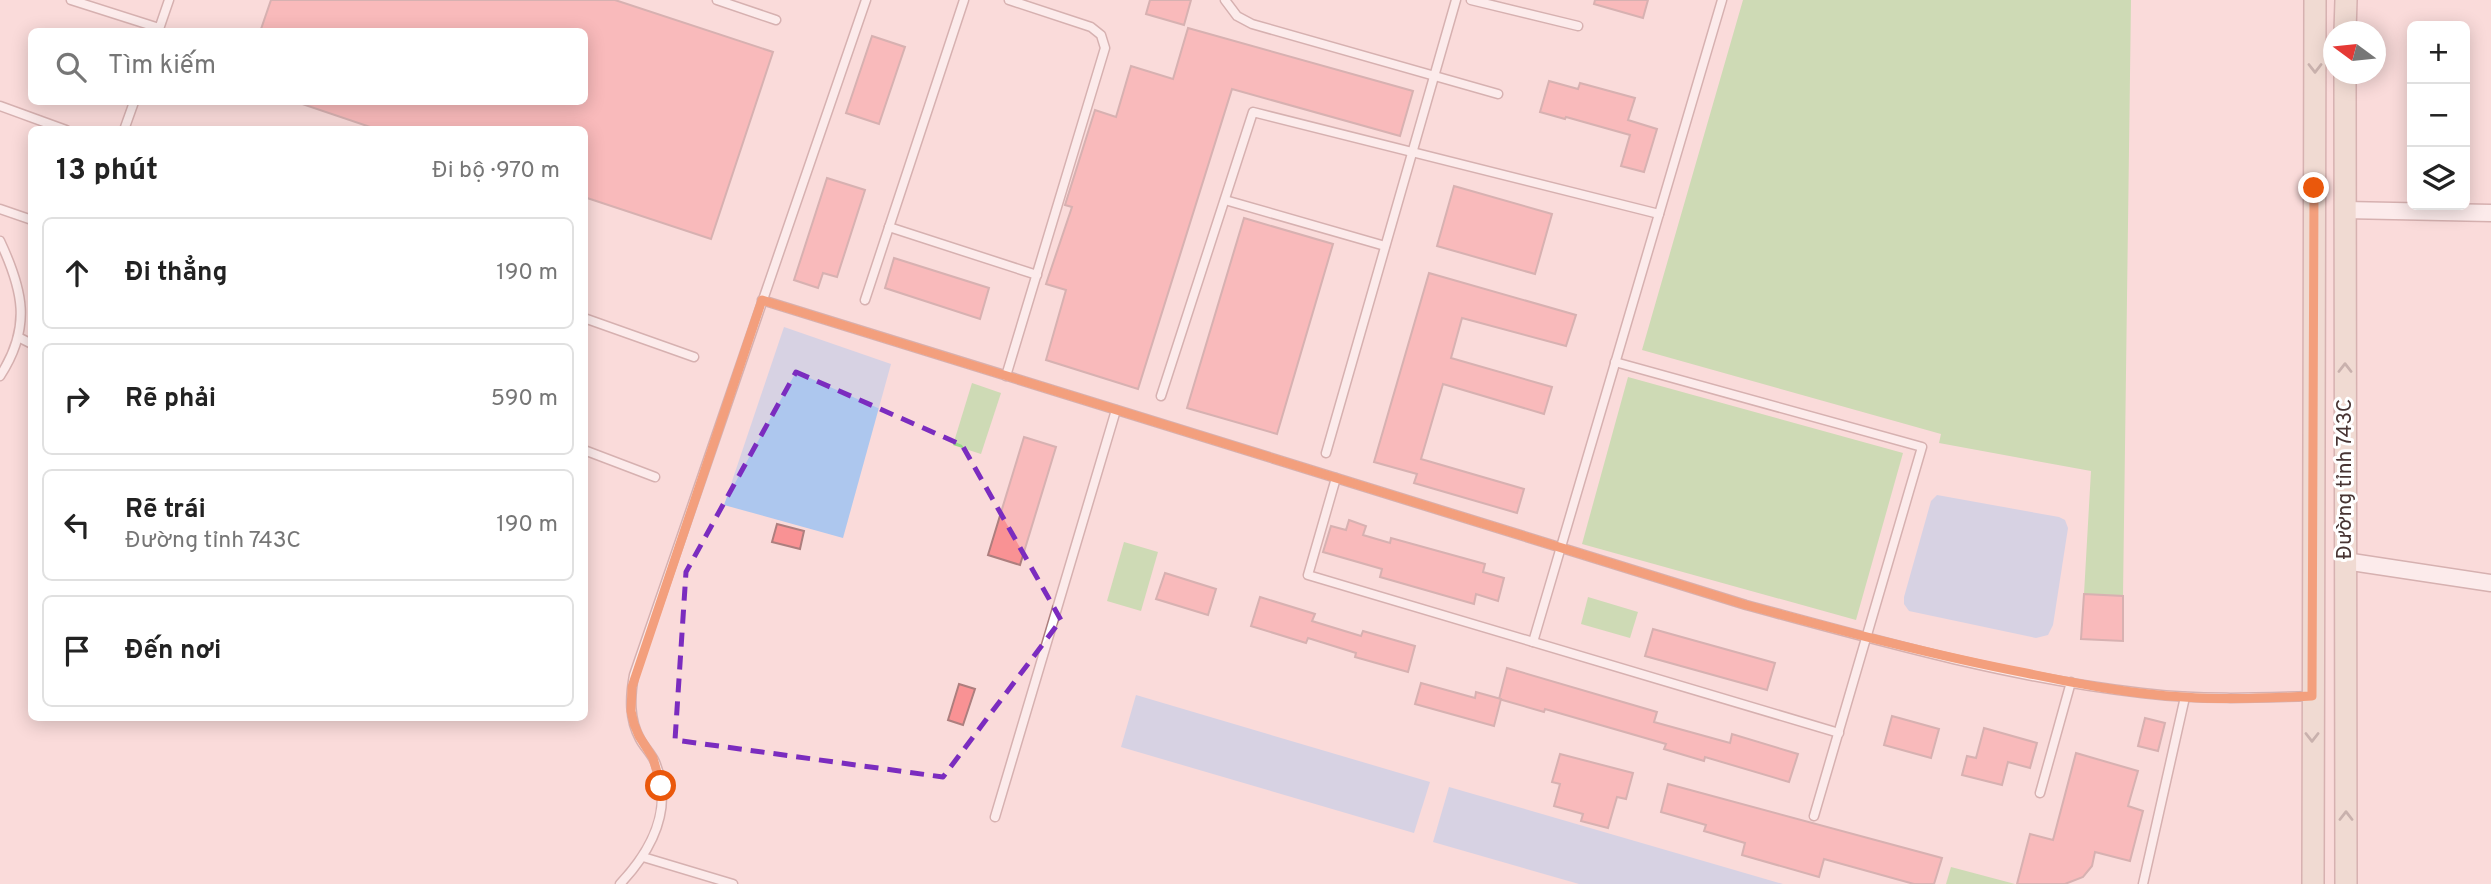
<!DOCTYPE html>
<html lang="vi">
<meta charset="utf-8">
<style>
:root{--surface:#fff;--page:#f6f6f6;--text:#222;--muted:#767676;--line:#e0e0e0}
body{margin:0;font-family:Overpass,sans-serif;background:var(--page);color:var(--text)}
.controls{position:absolute;right:21px;top:21px;display:grid;overflow:hidden;border-radius:10px;box-shadow:0 4px 18px #0003}
.controls button{width:63px;height:63px;display:grid;place-items:center;padding:0;border:0;border-bottom:2px solid var(--line);background:var(--surface);color:var(--text);font:35px sans-serif}
.compass{position:absolute;left:2323px;top:21px;width:63px;height:63px;border-radius:50%;background:var(--surface);box-shadow:0 4px 18px #0003;rotate:285deg}
.stop{position:absolute;width:21px;height:21px;margin:-16px;border:5px solid #ea580c;border-radius:50%;background:#fff}
.stop.end{background:#ea580c;border-color:#fff;box-shadow:0 2px 7px #0008}
.list{margin:0;padding:0;list-style:none}
h2{display:flex;justify-content:space-between;align-items:center;height:91px;margin:0;padding:0 28px;font-size:30px}
h2 small{font-size:23px;font-weight:400;color:var(--muted)}
.list li{display:grid;grid-template-columns:46px 1fr auto;gap:21px;align-items:center;box-sizing:border-box;height:112px;margin:0 14px 14px;padding:0 14px;border:2px solid var(--line);border-radius:10px}
.list b{display:block;font-size:26px;white-space:nowrap}
.list p{margin:0;font-size:23px;white-space:nowrap;color:var(--muted)}
.list em{font-size:23px;font-style:normal;color:var(--muted)}
.icon{flex:none;width:38px;height:38px;fill:none;stroke:currentColor;stroke-width:2;stroke-linecap:round;stroke-linejoin:round}
.map{position:relative;flex:none;width:2491px;height:884px;overflow:hidden}
.search{position:absolute;background:var(--surface);box-shadow:0 4px 18px #0003;left:28px;top:28px;width:560px;height:77px;display:flex;align-items:center;gap:18px;box-sizing:border-box;padding:0 24px;border-radius:10px;color:var(--muted);font-size:26px}
.panel{position:absolute;background:var(--surface);box-shadow:0 4px 18px #0003;left:28px;top:126px;width:560px;height:595px;border-radius:10px}
.map>svg:first-child{display:block}
.green{fill:#99d987}
.water{fill:#adc7ee}
.building{fill:#f99294;stroke:#ad7e7e;stroke-width:2}
.lines{fill:none;stroke-linecap:round;stroke-linejoin:round}
.lane-casing{stroke:#ac7e7d;stroke-width:11}
.street-casing{stroke:#ac7e7d;stroke-width:19}
.secondary-casing{stroke:#ac7e7d;stroke-width:24}
.lane{stroke:#fff;stroke-width:8}
.street{stroke:#fff;stroke-width:16}
.secondary{stroke:#e4d9c7;stroke-width:21}
.oneway{stroke:#8e7e76}
.route{stroke:#ea580c;stroke-width:9}
.marked{fill:none;stroke:#7b2cbf;stroke-width:5;stroke-dasharray:14 9;stroke-linejoin:round}
.labels{text-anchor:middle;dominant-baseline:central;stroke-width:6;stroke-linejoin:round;paint-order:stroke}
.street-label{font-size:21px;fill:#483433;stroke:#fff}
</style>
<div class="map">
<svg width="2491" height="884" viewBox="0 0 2491 884">
<rect width="100%" height="100%" fill="#fadbda"/>
<g class="green">
<path d="M1743,0H2131L2123,596L2084,594L2091,471L1939,443L1941,434L1642,350Z"/>
<path d="M1628,377L1903,453L1856,620L1582,544Z"/>
<path d="M972,383L1001,393L981,454L953,445Z"/>
<path d="M1124,542L1158,552L1141,611L1107,601Z"/>
<path d="M1588,597L1638,612L1630,638L1581,624Z"/>
<path d="M1951,867L2015,884H1946Z"/>
</g>
<g class="water">
<path d="M784,327L891,364L843,538L724,505Z"/>
<path d="M1937,495L2059,517L2065,520L2068,528L2053,625L2048,635L2036,638L1909,611L1904,604V597L1931,501Z"/>
<path d="M1136,695L1430,782L1414,833L1121,747Z"/>
<path d="M1449,787L1783,884H1579L1433,842Z"/>
</g>
<g class="building">
<path d="M271,0H615L773,52L711,239L584,197V130H379L302,104L303,102H584V32H260Z"/>
<path d="M1150,0H1191L1184,25L1146,14Z"/>
<path d="M1595,0H1648L1643,18L1594,4Z"/>
<path d="M1188,28L1413,91L1400,136L1232,89L1138,389L1046,360L1066,290L1046,284L1072,207L1065,205L1095,110L1116,117L1131,66L1173,79Z"/>
<path d="M872,36L905,47L879,124L846,113Z"/>
<path d="M1549,81L1578,89L1580,83L1635,98L1628,120L1657,129L1644,172L1621,166L1630,135L1566,117L1565,119L1540,112Z"/>
<path d="M827,178L865,190L837,277L823,273L818,288L794,280Z"/>
<path d="M1454,186L1552,214L1535,274L1437,246Z"/>
<path d="M1244,218L1333,244L1277,434L1187,408Z"/>
<path d="M894,258L989,288L980,319L885,288Z"/>
<path d="M1429,273L1576,315L1566,346L1462,318L1451,358L1552,387L1544,414L1443,384L1421,459L1524,489L1517,513L1414,483L1417,474L1374,462Z"/>
<path d="M1024,437L1056,447L1020,565L988,555Z"/>
<path d="M1349,520L1366,526L1363,535L1390,543L1391,538L1485,564L1483,572L1504,578L1498,601L1476,594L1474,604L1380,577L1382,569L1323,552L1331,526L1346,530Z"/>
<path d="M777,524L804,531L800,549L772,542Z"/>
<path d="M1165,573L1216,589L1208,615L1156,599Z"/>
<path d="M2084,594L2123,596V641L2081,639Z"/>
<path d="M1260,597L1315,614L1312,621L1361,636L1363,631L1415,646L1408,672L1355,657L1356,653L1308,638L1306,643L1251,626Z"/>
<path d="M1653,629L1775,663L1767,690L1645,656Z"/>
<path d="M1507,668L1657,712L1654,722L1730,743L1732,734L1798,754L1789,782L1705,757L1704,761L1664,749L1666,744L1545,709L1544,712L1499,699Z"/>
<path d="M1421,683L1475,698L1476,692L1501,699L1494,726L1415,704Z"/>
<path d="M959,684L975,689L963,725L948,720Z"/>
<path d="M1892,716L1939,729L1931,758L1884,745Z"/>
<path d="M2145,718L2165,723L2158,751L2138,746Z"/>
<path d="M1984,728L2037,743L2030,768L2008,762L2002,785L1962,775L1967,756L1976,758Z"/>
<path d="M2076,753L2138,771L2128,806L2143,811L2130,861L2095,852L2092,866L2083,877L2065,884H2017L2030,834L2053,840Z"/>
<path d="M1560,754L1633,773L1626,799L1617,797L1608,828L1581,821L1583,814L1554,806L1560,784L1552,782Z"/>
<path d="M1668,784L1942,858L1934,884H1914L1824,859L1819,877L1742,855L1745,843L1704,831L1706,825L1661,812Z"/>
</g>
<g class="lines">
<g class="lane-casing">
<g id="lane">
<path d="M71,0L159,28"/>
<path d="M717,0L776,20"/>
<path d="M1225,0L1237,16L1252,24L1498,94"/>
<path d="M1471,0L1578,26"/>
<path d="M158,32L169,0"/>
<path d="M0,106L66,130"/>
<path d="M124,130L134,102"/>
<path d="M1225,200L1385,246"/>
<path d="M0,209L32,220"/>
<path d="M889,227L1037,275"/>
<path d="M0,241C23,290 32,327 0,376"/>
<path d="M762,300L1746,605C1876,640 2008,678 2142,693C2199,700 2255,698 2312,696"/>
<path d="M865,300L964,0"/>
<path d="M584,318L694,357"/>
<path d="M18,337L32,344"/>
<path d="M1615,362L1922,447L1814,816"/>
<path d="M1006,376L1105,48L1101,35L1091,27L1009,0"/>
<path d="M1161,396L1253,112L1659,214"/>
<path d="M584,450L655,477"/>
<path d="M1326,453L1456,0"/>
<path d="M1336,478L1308,575L1839,733"/>
<path d="M1533,642L1722,0"/>
<path d="M2040,793L2071,682"/>
<path d="M995,817L1116,410"/>
<path d="M643,857L733,884"/>
<path d="M620,884C652,850 674,809 655,762C651,753 644,747 640,739C629,719 630,697 634,675L866,0"/>
<path d="M2143,884L2185,697"/>
</g>
</g>
<g class="street-casing">
<g id="street">
<path d="M2345,210L2491,213"/>
<path d="M2345,561L2491,583"/>
</g>
</g>
<g class="secondary-casing">
<g id="secondary">
<path d="M2345,32L2346,0"/>
<path d="M2345,74L2346,884"/>
<path d="M2313,884L2315,0"/>
</g>
</g>
<use href="#lane" class="lane"/>
<use href="#street" class="street"/>
<use href="#secondary" class="secondary"/>
</g>
<defs><path id="oneway-chevron" d="M-2-3.5L2.5 0L-2 3.5" fill="none" stroke-width="1.6" stroke-linecap="round" stroke-linejoin="round" transform="scale(1.75)"/></defs>
<g class="oneway">
<use href="#oneway-chevron" transform="translate(2315 68) rotate(90)"/>
<use href="#oneway-chevron" transform="translate(2345 368) rotate(-90)"/>
<use href="#oneway-chevron" transform="translate(2312 737) rotate(90)"/>
<use href="#oneway-chevron" transform="translate(2346 816) rotate(-90)"/>
</g>
<g class="lines">
<path class="route" d="M661,786L653,758L639,736L634,724L631,711L632,687L762,300L1746,605C1839,630 1932,655 2026,673C2079,684 2131,694 2184,697C2227,700 2270,698 2312,696L2314,188"/>
</g>
<path d="M0 0H2491V884H0ZM796,372L962,445L1061,620L943,777L675,740L686,572Z" fill="#fadbda" fill-opacity=".55" fill-rule="evenodd"/>
<path class="marked" d="M796,372L962,445L1061,620L943,777L675,740L686,572Z"/>
<g class="labels">
<g class="street-label">
<text transform="translate(2345 479) rotate(-90)">Đường tỉnh 743C</text>
</g>
</g>
</svg>
<div class="controls">
<button>+</button>
<button>−</button>
<button><svg class="icon" aria-label="layers" viewBox="0 0 24 24"><path d="M12 4l9 5-9 5-9-5zM3 14l9 5 9-5"/></svg></button>
</div>
<svg class="compass" viewBox="-18 -18 36 36"><path d="M0-13l5 13h-10z" fill="#e53935"/><path d="M0 13l5-13h-10z" fill="#767676"/></svg>
<div class="stop" style="left:661px;top:786px"></div>
<div class="stop end" style="left:2314px;top:188px"></div>
<div class="search"><svg class="icon" aria-label="search" viewBox="0 0 24 24"><circle cx="10" cy="10" r="6"/><path d="M15 15l6 6"/></svg>Tìm kiếm</div>
<section class="panel">
<h2>13 phút<small>Đi bộ · 970 m</small></h2>
<ul class="list">
<li><svg class="icon" aria-label="ahead" viewBox="0 0 24 24"><path d="M12 20V5M6 11l6-6 6 6"/></svg><div><b>Đi thẳng</b></div><em>190 m</em></li>
<li><svg class="icon" aria-label="right" viewBox="0 0 24 24"><path d="M7 20v-9h11M14 6l5 5-5 5"/></svg><div><b>Rẽ phải</b></div><em>590 m</em></li>
<li><svg class="icon" aria-label="left" viewBox="0 0 24 24"><path d="M17 20v-9H6M10 6l-5 5 5 5"/></svg><div><b>Rẽ trái</b><p>Đường tỉnh 743C</p></div><em>190 m</em></li>
<li><svg class="icon" aria-label="arrive" viewBox="0 0 24 24"><path d="M6 21V4h12l-3 4 3 4H6"/></svg><div><b>Đến nơi</b></div></li>
</ul>
</section>
</div>
